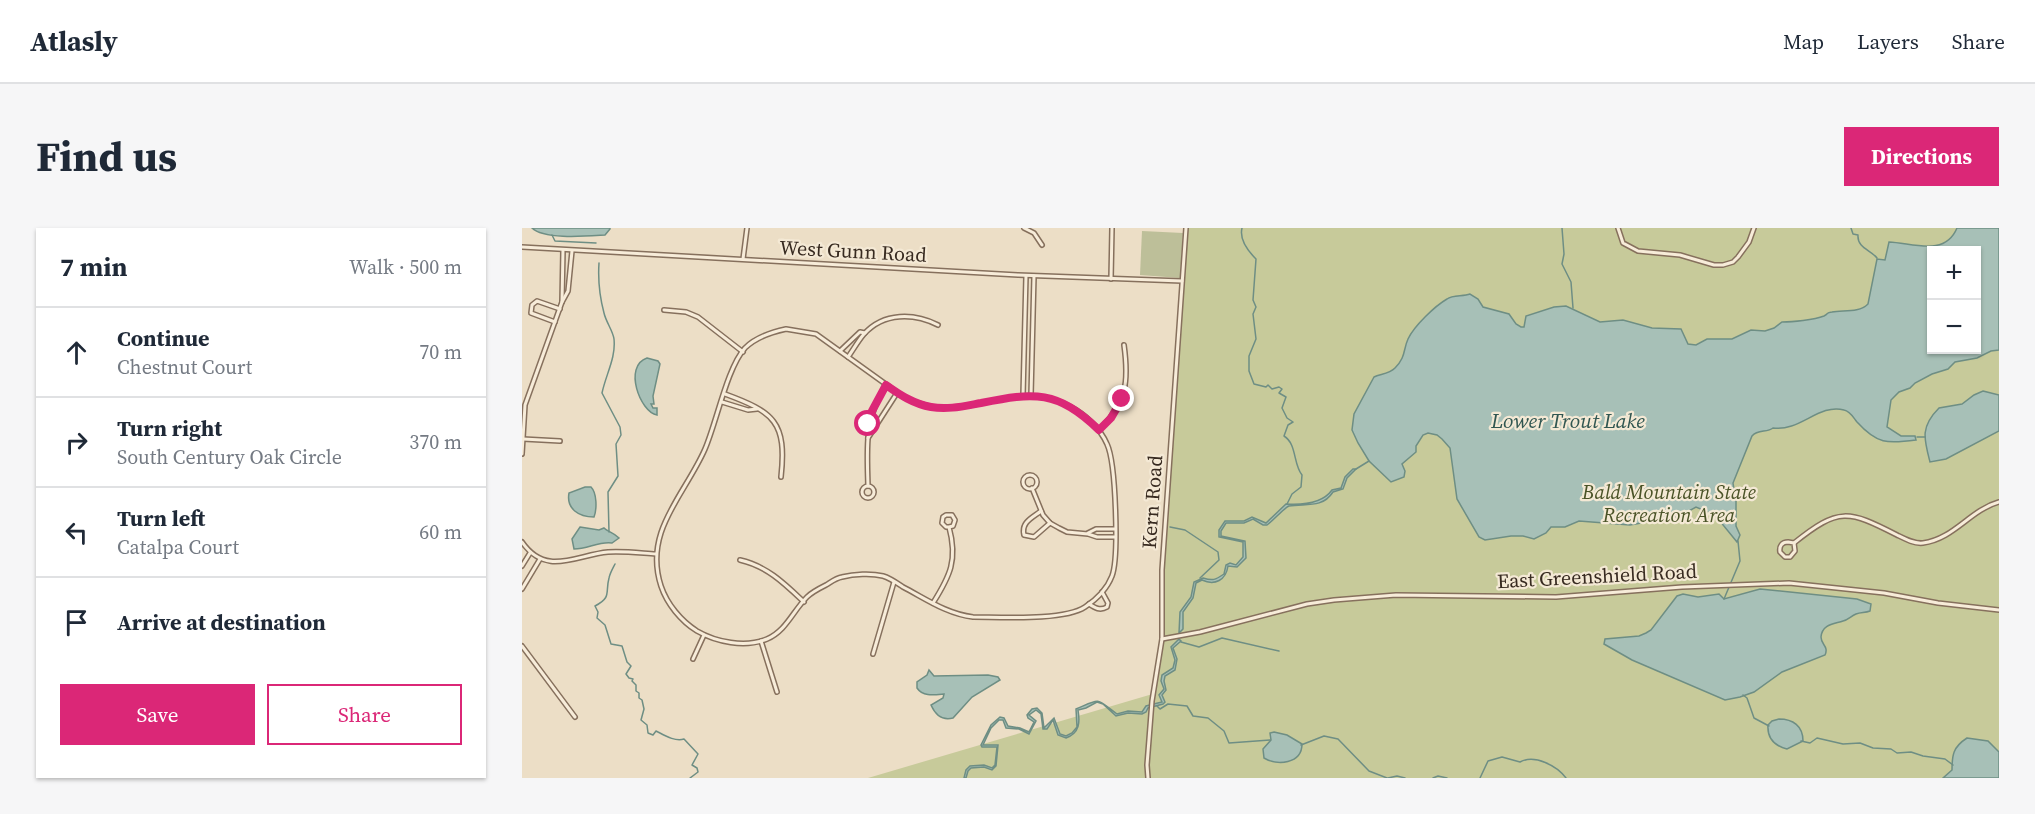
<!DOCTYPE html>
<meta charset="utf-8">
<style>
:root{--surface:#fff;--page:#f6f6f7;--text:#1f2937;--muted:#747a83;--line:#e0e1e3;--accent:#db2777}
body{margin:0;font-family:"Source Serif 4",serif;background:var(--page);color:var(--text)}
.controls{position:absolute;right:18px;top:18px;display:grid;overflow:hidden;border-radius:0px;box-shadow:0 2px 4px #0004}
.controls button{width:54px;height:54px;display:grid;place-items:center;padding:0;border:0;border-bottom:2px solid var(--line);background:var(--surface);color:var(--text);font:30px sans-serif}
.stop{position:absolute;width:18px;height:18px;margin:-14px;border:4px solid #db2777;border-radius:50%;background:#fff}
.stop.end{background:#db2777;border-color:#fff;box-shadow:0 2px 6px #0008}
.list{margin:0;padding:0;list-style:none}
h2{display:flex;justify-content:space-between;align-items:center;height:78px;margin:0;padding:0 24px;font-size:26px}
h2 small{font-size:20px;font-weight:400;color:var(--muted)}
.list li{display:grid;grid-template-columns:39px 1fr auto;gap:18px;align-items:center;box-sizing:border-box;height:90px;padding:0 24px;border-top:2px solid var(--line)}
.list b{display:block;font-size:22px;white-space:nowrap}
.list p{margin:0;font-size:20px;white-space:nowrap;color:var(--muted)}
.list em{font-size:20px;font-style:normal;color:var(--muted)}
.actions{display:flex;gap:12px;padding:18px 24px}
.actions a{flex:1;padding:14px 0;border:2px solid var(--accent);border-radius:0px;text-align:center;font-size:21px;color:var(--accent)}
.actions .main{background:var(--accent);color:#fff}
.icon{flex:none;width:33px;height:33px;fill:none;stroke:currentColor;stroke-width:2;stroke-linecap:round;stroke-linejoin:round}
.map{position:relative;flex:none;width:1477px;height:550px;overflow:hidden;border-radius:0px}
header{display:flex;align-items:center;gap:36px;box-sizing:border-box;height:84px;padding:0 30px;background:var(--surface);border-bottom:2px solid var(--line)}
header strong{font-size:28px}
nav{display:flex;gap:33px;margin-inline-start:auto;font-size:21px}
.intro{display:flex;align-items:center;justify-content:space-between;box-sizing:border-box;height:144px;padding:0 36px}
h1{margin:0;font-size:42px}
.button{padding:15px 27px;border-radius:0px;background:var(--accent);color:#fff;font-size:21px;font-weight:700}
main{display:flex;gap:36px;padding:0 36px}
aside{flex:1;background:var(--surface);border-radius:0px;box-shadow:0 2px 4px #0004}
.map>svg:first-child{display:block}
.green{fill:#c7ca9a;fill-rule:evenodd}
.cemetery{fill:#bdbf99}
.water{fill:#a7c0b7;stroke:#6e8e84;stroke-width:1.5;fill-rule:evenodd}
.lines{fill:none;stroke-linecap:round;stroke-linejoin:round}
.stream{stroke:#6e8e84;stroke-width:1.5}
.street-casing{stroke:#86705d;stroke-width:6}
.street{stroke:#f7ecd9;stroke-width:3}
.route{stroke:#db2777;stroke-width:8}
.labels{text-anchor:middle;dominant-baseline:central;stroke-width:4.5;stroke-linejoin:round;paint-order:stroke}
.street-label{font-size:20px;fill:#372a20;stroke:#f4e9d5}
.park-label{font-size:20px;font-style:italic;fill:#4a5327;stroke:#f4e9d5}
.water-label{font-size:21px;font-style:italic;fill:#305651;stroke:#f4e9d5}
</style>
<header>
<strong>Atlasly</strong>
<nav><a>Map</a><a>Layers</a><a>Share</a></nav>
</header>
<div class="intro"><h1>Find us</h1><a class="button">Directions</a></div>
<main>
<aside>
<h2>7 min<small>Walk · 500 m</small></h2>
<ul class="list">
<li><svg class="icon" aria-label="ahead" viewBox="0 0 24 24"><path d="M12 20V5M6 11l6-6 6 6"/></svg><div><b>Continue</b><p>Chestnut Court</p></div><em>70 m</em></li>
<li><svg class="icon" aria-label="right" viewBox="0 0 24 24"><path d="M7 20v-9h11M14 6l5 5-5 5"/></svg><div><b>Turn right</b><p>South Century Oak Circle</p></div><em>370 m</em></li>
<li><svg class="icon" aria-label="left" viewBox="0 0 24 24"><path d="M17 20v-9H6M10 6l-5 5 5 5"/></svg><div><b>Turn left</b><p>Catalpa Court</p></div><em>60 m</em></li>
<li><svg class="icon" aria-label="arrive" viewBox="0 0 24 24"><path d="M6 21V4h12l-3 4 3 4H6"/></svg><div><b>Arrive at destination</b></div></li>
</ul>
<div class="actions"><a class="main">Save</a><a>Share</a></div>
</aside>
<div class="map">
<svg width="1477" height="550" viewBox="0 0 1477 550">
<rect width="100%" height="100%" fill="#ecdec6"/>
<path class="green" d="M665,0H1477V550H346L634,465ZM1410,22H1454V122H1410Z"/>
<path class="cemetery" d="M620,3L661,5L658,50L618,47Z"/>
<g class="water">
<path d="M10,0H88V1L83,7C66,8 22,12 10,0Z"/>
<path d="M1435,0H1477V122L1469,123L1455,130L1433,134L1426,141L1410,146L1393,155L1388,160L1377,164L1369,172L1365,199L1379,208H1393L1394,212C1365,216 1355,216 1335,194C1331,189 1328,183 1322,182C1297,175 1278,204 1251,200C1245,205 1236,201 1230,208L1211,255L1214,273V298L1218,307L1215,314L1193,287L1174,279L1158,288L1108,297L1057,293L1043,299H1029L1024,305L1012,311L1001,308H989L963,312L957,309L935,271L928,220L920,211L915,207L906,205L901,207L894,218V224L880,236L883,243L882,249L869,254L847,233L836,215L830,202L832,186L852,149C858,146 867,146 873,140C884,129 881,122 886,111C892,98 913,78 925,71C931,66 941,69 948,66L956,71L961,79L987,86L994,96L999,99H1002L1004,88L1032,79L1044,78L1078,94L1101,92L1130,100L1159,101L1166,116L1174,117L1185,111H1210L1229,102L1243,103L1252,100L1260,94C1270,94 1292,92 1302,88C1308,85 1303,85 1310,84C1322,82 1337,85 1346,76L1355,31L1363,32L1367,14C1391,15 1423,29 1435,0ZM1410,22H1454V122H1410Z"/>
<path d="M125,130L136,133L138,136L131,168L132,176H129L131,180H135V187C118,184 101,138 125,130Z"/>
<path d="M1461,163L1477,167V203L1424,231L1408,234C1402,211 1398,199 1417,180L1440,176L1452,167Z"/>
<path d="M831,241H834L825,250L821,261L811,264C800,281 783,275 767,278C762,280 751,293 745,297H741L731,291L722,295H704L699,303V308L723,313L724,330L715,339L706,338C704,352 693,358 680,352L674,355L671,370L661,384V401L657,405L658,384L669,369L672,354L681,350C691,353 693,352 702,346L704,337L708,335L714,337L721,329V314L697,309V302L703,293H722L730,289L744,295L764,276C780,277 800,276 810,262L819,260L823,249Z"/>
<path d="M63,259H69C75,265 75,281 72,289C57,289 44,281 47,265Z"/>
<path d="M58,299L77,302L82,300C86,304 91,304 97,310L90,315C77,313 66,321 52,321L50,311Z"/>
<path d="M1238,361L1335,371L1349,376L1348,383C1343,385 1339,384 1334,386C1329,388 1326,392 1321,393C1312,396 1300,396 1299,409C1299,417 1307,418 1303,427L1260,444L1232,464L1218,469L1203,472L1110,432L1082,416L1083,411L1117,408L1124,405L1129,402L1155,368L1161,366L1176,369L1197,366L1202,371Z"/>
<path d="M657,411L659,413L651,420L655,431L653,442L643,448L642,453L644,462L640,467L643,474L641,476L626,480L624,484L620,486L606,485L594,488L581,476L575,474L564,480L556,482C558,494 558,505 544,510L536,507L531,492L525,501H521L519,486L514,482L507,487L514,493L507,506L497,501L484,500L481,492H477L469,500L461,517H476L474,538L470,542L462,539L449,540L446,543L444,550H442L444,542L448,538L462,537L470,540L473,537L475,519H460L459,517L469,497L478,489L482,490L486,498L498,500L507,504L512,494L506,490L505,487L510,481L515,480L520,485L522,500L532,490L538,506L544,508L550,505L555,499L554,481C580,470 573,470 595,486L606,483L620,484L624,478L640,474L637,467L642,461L639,453L640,447L651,440L653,432L649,419Z"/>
<path d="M407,442L412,448L466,447L476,449L478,452L450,469L431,490C420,493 413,486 409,477L421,470L422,466C412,467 401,469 395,460V454L405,447Z"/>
<path d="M1257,491C1271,491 1281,498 1281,513L1265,521C1253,518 1245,511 1246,497L1250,493Z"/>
<path d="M752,504L765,507L780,516C780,536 755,538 742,530L741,521L749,512L748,505Z"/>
<path d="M1445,510L1466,513L1477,524V550H1421L1430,542C1430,527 1431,519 1445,510Z"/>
</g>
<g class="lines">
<g class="stream">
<path d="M720,0C717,12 726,23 734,31L731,72L734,79L731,86L734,111L727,128V143L732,156L744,159L746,157L750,161L757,159L760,161L757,165L764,169L760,180L765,190L771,194L766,197L762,208C775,216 771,236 780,247L779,259L770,266L765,276"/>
<path d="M1040,0L1042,26L1040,36L1049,54L1051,80"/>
<path d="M1329,0L1331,6L1336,7C1335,20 1349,22 1355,30"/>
<path d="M30,7L33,13L74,15"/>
<path d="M77,35C76,50 78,70 82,85C84,94 91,103 92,111C94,130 84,146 80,165L98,199L99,207L94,216L96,248L86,264L87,304"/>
<path d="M1395,209H1403"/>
<path d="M834,241L847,233"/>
<path d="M648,299L663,302L696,324L697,332L678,350"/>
<path d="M93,336C91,340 88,345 87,350C83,365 90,369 73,378L76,384L75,390L83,397L89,416L100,418L105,434L109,438L104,446L107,450L111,451L110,453L114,457V463L117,465V470L120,472L122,481L119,492L125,497L126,505L131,507L134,503C142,507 153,514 162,511L176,526L170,537L175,540L176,544L168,550"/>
<path d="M1202,371L1218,333L1216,313"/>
<path d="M659,414L677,419L700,410L757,423"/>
<path d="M1221,467L1225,470L1232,490L1247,498"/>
<path d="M635,478L638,481L646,476L665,478L671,488L686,490L702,503L707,515L748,512"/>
<path d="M1279,513L1288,515L1295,510L1321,516L1338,515L1351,520L1369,521L1375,525L1389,524L1401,528L1423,531L1431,537"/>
<path d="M779,517L802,508L816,511L847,543L865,550"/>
<path d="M866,550L875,548L883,550"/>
<path d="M911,550L916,548L925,550"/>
<path d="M958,550L966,533L980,529L998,534C1013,526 1035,538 1044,550"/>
</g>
<g class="street-casing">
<g id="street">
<path d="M502,0L512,5L520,17"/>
<path d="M1096,0L1101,15L1116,23L1158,27L1192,37H1201L1211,34L1216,29L1227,14L1232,0"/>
<path d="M0,19L496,47L660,53"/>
<path d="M221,31L225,0"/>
<path d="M589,51L590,0"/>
<path d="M40,74L41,22"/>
<path d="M142,82L164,84L176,89L221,124"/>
<path d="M33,94L9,85L10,77L15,73L38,81"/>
<path d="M264,101L294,106L383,170C395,175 408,180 422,180C468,180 502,154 547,178C563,186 578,200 585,216C594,235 597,329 590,348C585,361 575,371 563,379C542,393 478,389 451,389C425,386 404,371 381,359C375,355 368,350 361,348C349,345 332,346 320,349C314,350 309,354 304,357C298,360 290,364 285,369C271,383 264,403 245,411C223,420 194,414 175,403C159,393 145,376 139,358C121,303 163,267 183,221C195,193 205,140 223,120C234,109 250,104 264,101Z"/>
<path d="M318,123L338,104L343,105"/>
<path d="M326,129C331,122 336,113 342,106C362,84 392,85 416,97"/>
<path d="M203,166C252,184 265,194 259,249"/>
<path d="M501,167L504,48"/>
<path d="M509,167L512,48"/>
<path d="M200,174L226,182L235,181"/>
<path d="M577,202C605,174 607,154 602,117"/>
<path d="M346,210L375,165"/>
<path d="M1,211L38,213"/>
<path d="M0,226L3,177L40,74L46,63L50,23"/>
<circle cx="508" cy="254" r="7"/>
<circle cx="346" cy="264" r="6"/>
<path d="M346,258C345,219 342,191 364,157"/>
<path d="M510,260L521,287L528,295L537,300L545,304L566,306L575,309H593"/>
<path d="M519,283C510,290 499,294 502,307L512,309L528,295"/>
<path d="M566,305L574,301H593"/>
<path d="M0,314C24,349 54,327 86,324C102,323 118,325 134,326"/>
<path d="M1266,314L1272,315L1273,323L1268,329H1263L1258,324C1257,318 1260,314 1266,314Z"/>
<path d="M1272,315C1317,279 1326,282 1375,307C1383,311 1392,316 1401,315C1432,311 1448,282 1477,274"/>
<path d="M218,332C245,338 263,356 282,374"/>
<path d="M0,338L8,325"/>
<path d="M0,361L18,331"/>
<path d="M411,375C428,348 436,332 427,299H424L420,295L421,289L424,287H430L433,292L431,298L427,299"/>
<path d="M567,376C573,380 578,383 585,379L586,375L580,364"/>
<path d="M640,411L678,404L785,376L812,372L874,367L1034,369L1160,359L1267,355L1362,365L1416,375L1477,382"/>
<path d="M239,413L255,464"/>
<path d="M0,418L53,489"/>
<path d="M351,426L372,354"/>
<path d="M171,431L182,407"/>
<path d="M626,550L625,537L630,473L640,411V342L664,0"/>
</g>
</g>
<use href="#street" class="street"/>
</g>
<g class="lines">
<path class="route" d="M346,196L350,183L364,157C378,167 392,176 409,179C426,182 442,178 459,175C513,164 535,162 577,202L589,190L600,171"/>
</g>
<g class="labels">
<g class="street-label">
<text transform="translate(331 23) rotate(3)">West Gunn Road</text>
<text transform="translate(630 274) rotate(-86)">Kern Road</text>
<text transform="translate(1075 348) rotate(-3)">East Greenshield Road</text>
</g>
<g class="park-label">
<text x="1147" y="264">Bald Mountain State<tspan x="1147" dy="23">Recreation Area</tspan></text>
</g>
<g class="water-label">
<text x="1046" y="192">Lower Trout Lake</text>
</g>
</g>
</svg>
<div class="controls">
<button>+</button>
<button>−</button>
</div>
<div class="stop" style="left:346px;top:196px"></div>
<div class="stop end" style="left:600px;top:171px"></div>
</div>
</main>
